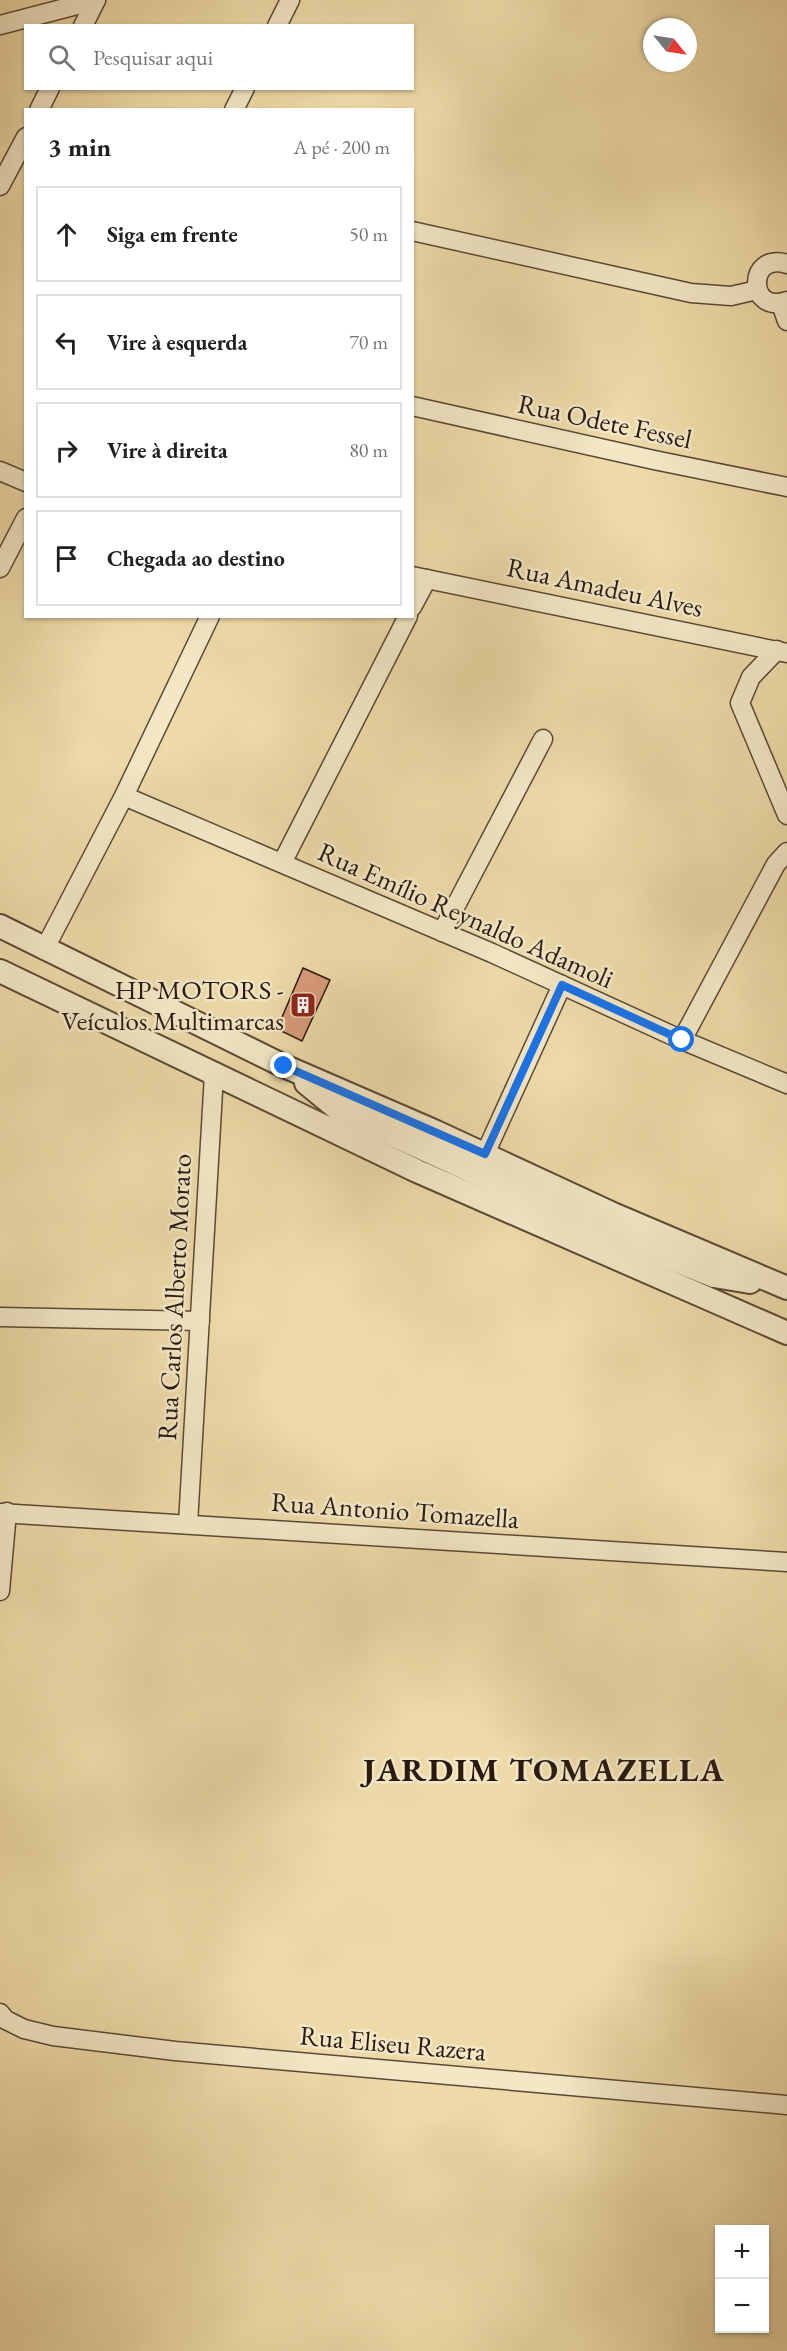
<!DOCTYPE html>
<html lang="pt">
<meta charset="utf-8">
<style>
:root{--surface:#fff;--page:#f2f2f2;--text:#202124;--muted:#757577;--line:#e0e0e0}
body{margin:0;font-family:"EB Garamond",serif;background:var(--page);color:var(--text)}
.controls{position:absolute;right:18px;bottom:18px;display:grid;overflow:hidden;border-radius:0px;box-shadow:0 2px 4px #0004}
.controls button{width:54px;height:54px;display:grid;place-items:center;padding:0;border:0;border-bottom:2px solid var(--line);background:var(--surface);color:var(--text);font:30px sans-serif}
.compass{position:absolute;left:643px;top:18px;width:54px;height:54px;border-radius:50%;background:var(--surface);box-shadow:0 2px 4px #0004;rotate:120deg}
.stop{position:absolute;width:18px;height:18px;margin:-14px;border:4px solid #1a73e8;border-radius:50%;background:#fff}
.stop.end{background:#1a73e8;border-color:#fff;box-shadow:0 2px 6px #0008}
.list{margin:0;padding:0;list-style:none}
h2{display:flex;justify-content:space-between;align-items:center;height:78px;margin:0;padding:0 24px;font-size:26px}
h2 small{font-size:20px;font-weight:400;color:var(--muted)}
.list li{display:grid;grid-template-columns:39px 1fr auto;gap:18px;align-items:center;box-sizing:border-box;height:96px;margin:0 12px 12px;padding:0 12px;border:2px solid var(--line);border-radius:0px}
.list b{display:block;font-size:22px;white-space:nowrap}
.list em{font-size:20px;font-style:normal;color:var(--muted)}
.icon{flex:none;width:33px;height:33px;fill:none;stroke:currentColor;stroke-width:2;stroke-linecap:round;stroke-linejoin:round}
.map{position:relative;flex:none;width:787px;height:2351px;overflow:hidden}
.search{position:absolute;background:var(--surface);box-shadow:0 2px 4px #0004;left:24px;top:24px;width:390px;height:66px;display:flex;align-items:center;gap:15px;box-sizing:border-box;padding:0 21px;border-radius:0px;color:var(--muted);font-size:22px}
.panel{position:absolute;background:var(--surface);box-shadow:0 2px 4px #0004;left:24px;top:108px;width:390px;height:510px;border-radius:0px}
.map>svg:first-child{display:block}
.building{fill:#d89c7b;stroke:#291910;stroke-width:1.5}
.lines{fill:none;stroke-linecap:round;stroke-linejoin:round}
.minor-casing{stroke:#5a4936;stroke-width:21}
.tertiary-casing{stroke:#5a4936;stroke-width:26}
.minor{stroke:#f3e7c6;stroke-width:18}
.tertiary{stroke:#f3e7c6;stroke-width:22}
.route{stroke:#1a73e8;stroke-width:8}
.labels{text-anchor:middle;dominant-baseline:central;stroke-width:5;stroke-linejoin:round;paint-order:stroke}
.street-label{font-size:27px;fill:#291910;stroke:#f3e7c6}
.poi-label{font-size:27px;fill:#291910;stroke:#f3e7c6;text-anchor:end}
.district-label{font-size:33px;font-weight:bold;letter-spacing:1.5px;fill:#291910;stroke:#f3e7c6}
</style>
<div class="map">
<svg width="787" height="2351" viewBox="0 0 787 2351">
<rect width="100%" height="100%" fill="#eddaa8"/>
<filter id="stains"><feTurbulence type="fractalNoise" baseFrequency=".00333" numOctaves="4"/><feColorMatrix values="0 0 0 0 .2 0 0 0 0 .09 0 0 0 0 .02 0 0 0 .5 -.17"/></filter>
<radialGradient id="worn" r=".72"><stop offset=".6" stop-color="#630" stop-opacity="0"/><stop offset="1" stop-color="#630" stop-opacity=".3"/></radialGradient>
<path class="building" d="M303,968L330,980L302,1041L277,1029Z"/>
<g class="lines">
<g class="minor-casing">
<g id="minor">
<path d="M0,25L96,0"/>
<path d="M83,26L96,0"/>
<path d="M277,26L290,0"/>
<path d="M39,110L50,88"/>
<path d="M234,110L245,88"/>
<path d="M0,186L26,137"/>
<path d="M412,231L691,293L731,296L757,290"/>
<path d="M787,264C747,251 747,315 787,301"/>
<path d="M781,304L787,321"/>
<path d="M412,406L654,460L787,487"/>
<path d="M0,471L26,482"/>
<path d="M0,568L26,518"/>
<path d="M412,576L787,653"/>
<path d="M412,607L427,579"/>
<path d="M777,650L751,677L740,703L787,815"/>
<path d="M124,796L492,953L682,1040L787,1084"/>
<path d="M282,863L408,616"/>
<path d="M442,932L543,739"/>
<path d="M44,950L124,796L210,616"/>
<path d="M682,1040L776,864L787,852"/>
<path d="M485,1154L562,985"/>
<path d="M0,1317L200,1321"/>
<path d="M0,1513L787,1562"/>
<path d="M188,1524L214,1074"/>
<path d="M0,1591L7,1512"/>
<path d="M0,2013L6,2020L24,2029L53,2036L175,2051L787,2105"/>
</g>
</g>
<g class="tertiary-casing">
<g id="tertiary">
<path d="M0,926L284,1066L434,1131L613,1214L787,1288"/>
<path d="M0,971L417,1171L787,1333"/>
<path d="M306,1083L340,1111L605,1232L714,1276L750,1282"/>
</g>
</g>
<use href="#minor" class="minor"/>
<use href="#tertiary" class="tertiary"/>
</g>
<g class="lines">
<path class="route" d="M284,1066L485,1154L562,985L682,1040"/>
</g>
<defs>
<g id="building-square" transform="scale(1.35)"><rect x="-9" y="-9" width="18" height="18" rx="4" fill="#8f2418" stroke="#f3e7c6"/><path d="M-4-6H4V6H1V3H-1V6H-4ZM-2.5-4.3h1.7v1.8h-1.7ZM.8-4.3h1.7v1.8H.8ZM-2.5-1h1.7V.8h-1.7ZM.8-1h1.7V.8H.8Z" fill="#fff"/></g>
</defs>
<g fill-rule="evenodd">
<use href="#building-square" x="303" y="1005"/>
</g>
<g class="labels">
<g class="street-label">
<text transform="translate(605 421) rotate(12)">Rua Odete Fessel</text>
<text transform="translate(605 587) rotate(12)">Rua Amadeu Alves</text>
<text transform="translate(466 915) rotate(24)">Rua Emílio Reynaldo Adamoli</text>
<text transform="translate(174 1297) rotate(-87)">Rua Carlos Alberto Morato</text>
<text transform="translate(395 1510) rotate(4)">Rua Antonio Tomazella</text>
<text transform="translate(393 2043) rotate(5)">Rua Eliseu Razera</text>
</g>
<g class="poi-label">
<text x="284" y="989">HP MOTORS -<tspan x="284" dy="31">Veículos Multimarcas</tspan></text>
</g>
<g class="district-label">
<text x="544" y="1769">JARDIM TOMAZELLA</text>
</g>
</g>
<rect width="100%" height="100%" filter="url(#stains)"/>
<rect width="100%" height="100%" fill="url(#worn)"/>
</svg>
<div class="controls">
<button>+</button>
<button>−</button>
</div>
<svg class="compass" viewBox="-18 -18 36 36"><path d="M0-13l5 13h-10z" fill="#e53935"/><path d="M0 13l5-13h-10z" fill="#757577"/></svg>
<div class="stop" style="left:682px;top:1040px"></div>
<div class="stop end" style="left:284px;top:1066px"></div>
<div class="search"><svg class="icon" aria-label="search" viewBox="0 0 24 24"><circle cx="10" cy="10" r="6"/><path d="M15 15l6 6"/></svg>Pesquisar aqui</div>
<section class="panel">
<h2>3 min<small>A pé · 200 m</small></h2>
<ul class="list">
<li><svg class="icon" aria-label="ahead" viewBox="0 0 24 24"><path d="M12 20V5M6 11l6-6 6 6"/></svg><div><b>Siga em frente</b></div><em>50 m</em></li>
<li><svg class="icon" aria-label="left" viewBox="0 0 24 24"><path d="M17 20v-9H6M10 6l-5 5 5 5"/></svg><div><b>Vire à esquerda</b></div><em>70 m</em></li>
<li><svg class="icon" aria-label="right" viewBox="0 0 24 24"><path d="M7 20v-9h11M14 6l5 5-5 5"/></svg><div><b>Vire à direita</b></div><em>80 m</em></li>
<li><svg class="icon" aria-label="arrive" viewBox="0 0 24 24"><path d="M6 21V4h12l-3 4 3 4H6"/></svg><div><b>Chegada ao destino</b></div></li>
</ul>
</section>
</div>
